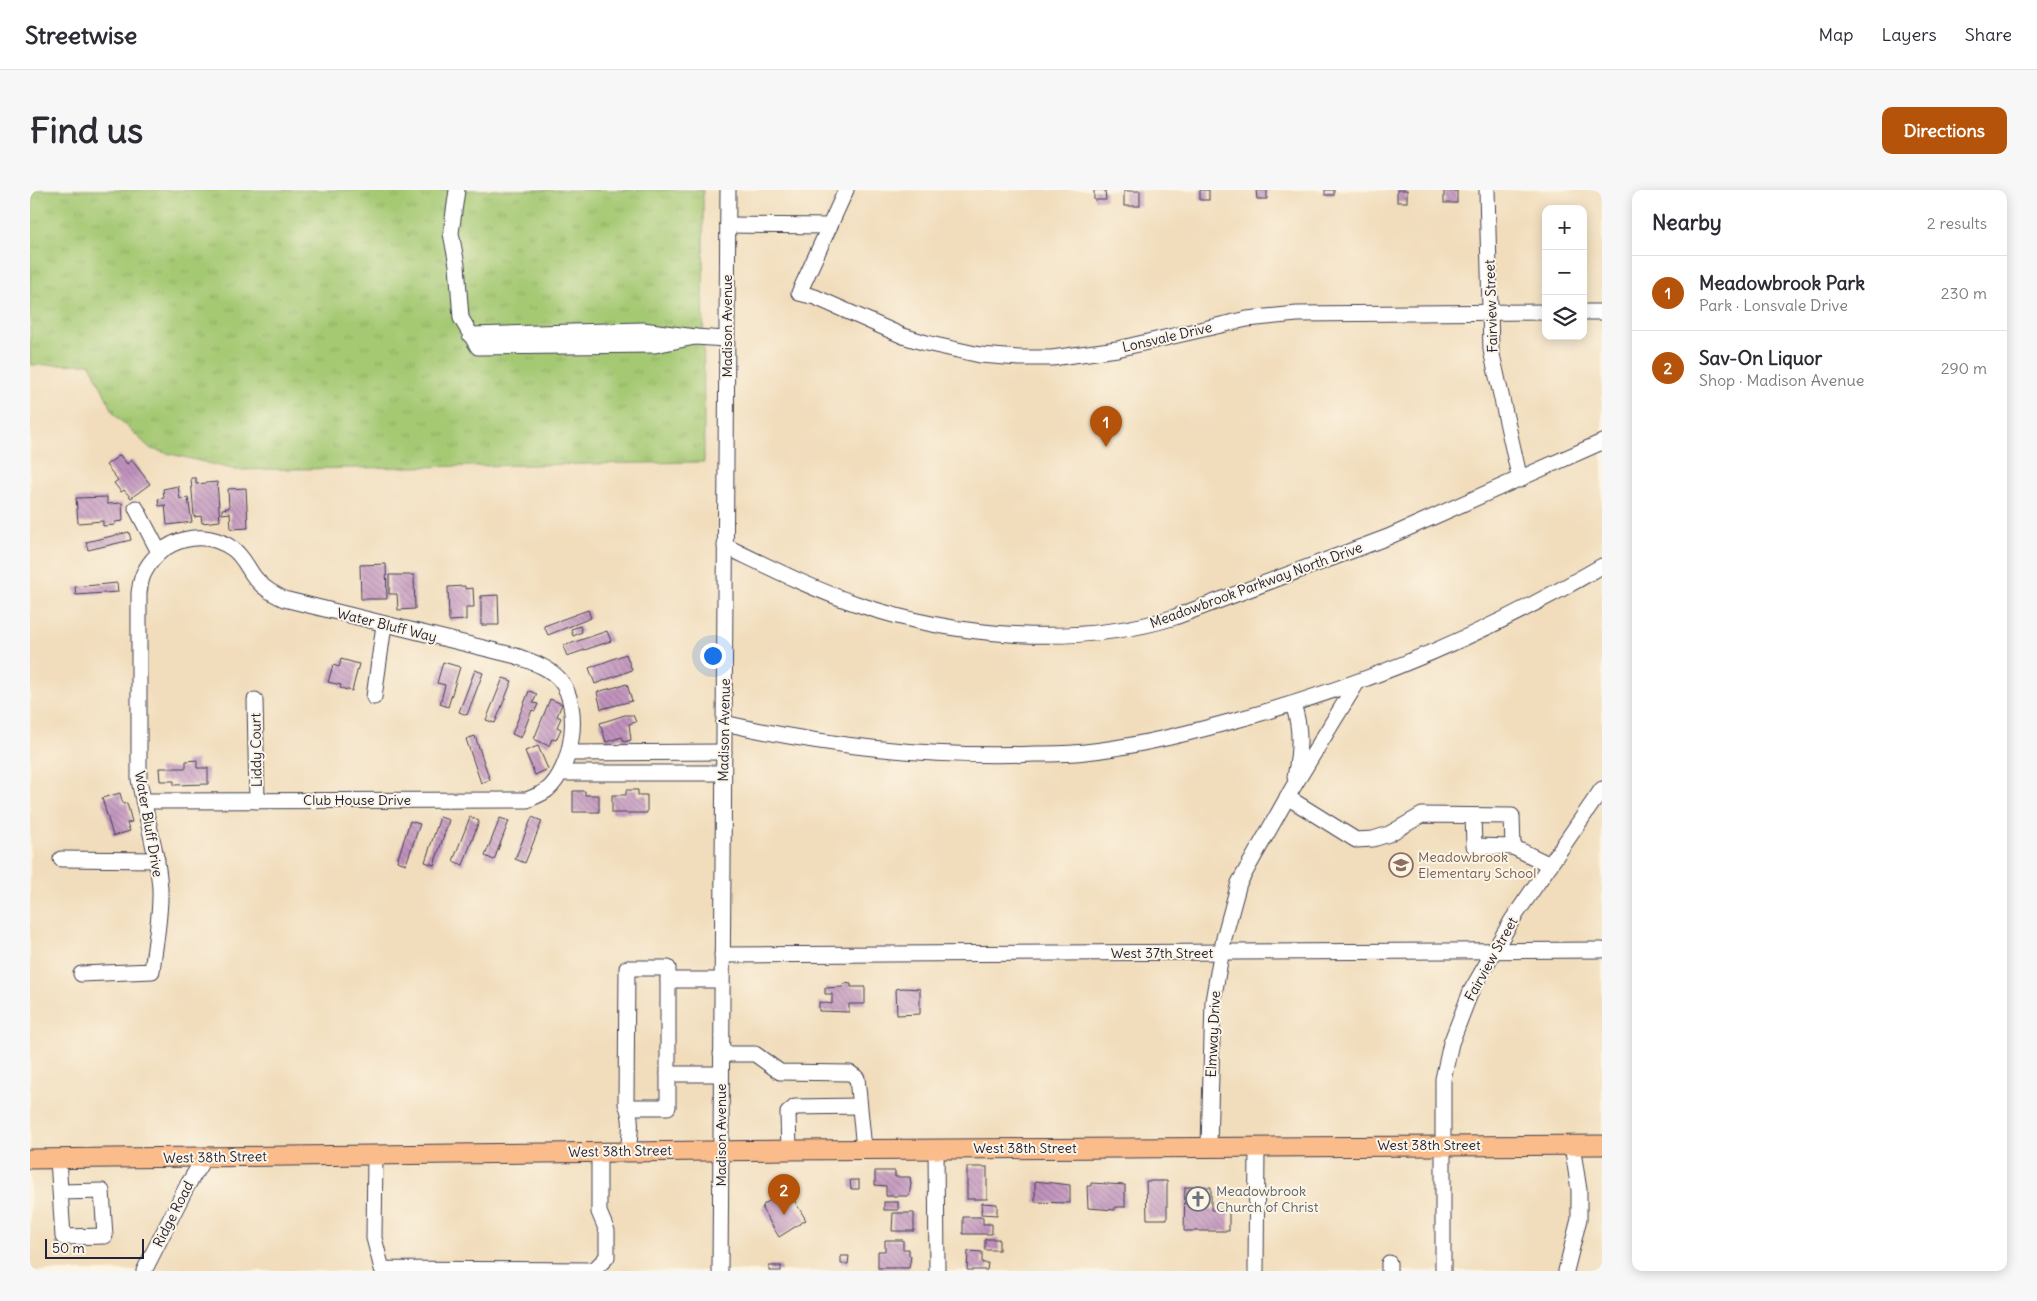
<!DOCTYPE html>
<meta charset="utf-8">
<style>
:root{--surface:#fff;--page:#f7f7f7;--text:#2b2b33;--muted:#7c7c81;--line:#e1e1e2;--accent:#b45309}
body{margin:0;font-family:Delius,sans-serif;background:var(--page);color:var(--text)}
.controls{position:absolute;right:15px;top:15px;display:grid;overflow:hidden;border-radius:10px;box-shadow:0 2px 12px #0003}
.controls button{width:45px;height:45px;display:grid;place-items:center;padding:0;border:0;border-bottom:1px solid var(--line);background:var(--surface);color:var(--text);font:25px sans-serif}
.scale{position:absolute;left:15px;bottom:12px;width:99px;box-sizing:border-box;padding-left:5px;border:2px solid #22223b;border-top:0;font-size:14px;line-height:18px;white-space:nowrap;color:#22223b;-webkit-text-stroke:4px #fcf5e5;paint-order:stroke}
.you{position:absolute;left:682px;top:465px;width:18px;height:18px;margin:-12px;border:4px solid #fff;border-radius:50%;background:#1a73e8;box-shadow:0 0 0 8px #1a73e833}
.badge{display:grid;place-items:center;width:32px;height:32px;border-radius:50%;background:var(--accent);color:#fff;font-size:16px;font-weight:700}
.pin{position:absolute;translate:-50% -41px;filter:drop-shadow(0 1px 2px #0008)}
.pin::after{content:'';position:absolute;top:26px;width:18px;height:15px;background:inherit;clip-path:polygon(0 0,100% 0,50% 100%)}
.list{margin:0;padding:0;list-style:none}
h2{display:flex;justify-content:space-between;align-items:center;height:65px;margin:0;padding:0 20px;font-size:21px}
h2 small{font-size:16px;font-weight:400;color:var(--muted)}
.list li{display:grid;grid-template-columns:32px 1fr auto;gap:15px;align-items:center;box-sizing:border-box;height:75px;padding:0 20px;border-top:1px solid var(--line)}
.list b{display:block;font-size:19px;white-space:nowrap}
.list p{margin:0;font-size:16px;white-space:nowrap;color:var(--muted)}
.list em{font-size:16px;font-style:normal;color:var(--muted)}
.icon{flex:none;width:28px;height:28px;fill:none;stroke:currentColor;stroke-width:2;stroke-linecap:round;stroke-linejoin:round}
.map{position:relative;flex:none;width:1572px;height:1081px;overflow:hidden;border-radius:10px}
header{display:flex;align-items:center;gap:30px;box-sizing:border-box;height:70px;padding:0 25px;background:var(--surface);border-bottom:1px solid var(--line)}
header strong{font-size:24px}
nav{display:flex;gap:28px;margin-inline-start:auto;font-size:18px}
.intro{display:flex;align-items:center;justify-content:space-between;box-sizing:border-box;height:120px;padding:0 30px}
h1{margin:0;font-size:35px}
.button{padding:12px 22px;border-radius:10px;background:var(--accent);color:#fff;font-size:18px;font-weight:700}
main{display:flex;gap:30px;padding:0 30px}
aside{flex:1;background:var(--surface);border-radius:10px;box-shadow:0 2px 12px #0003}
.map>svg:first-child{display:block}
.grass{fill:url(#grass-tufts);stroke:#647657}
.building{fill:url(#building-back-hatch)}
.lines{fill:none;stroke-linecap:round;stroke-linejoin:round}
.minor-casing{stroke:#413e4e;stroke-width:17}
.major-casing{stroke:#413e4e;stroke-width:21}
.minor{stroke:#fff;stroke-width:15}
.major{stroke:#f9bc8a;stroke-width:19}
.labels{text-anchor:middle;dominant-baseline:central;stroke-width:4;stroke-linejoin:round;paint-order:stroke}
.street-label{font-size:14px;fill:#22223b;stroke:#fcf5e5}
.education-label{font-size:14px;fill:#785e54;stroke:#fcf5e5;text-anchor:start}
.worship-label{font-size:14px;fill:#5b616d;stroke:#fcf5e5;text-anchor:start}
</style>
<header>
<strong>Streetwise</strong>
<nav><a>Map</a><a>Layers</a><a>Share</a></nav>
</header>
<div class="intro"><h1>Find us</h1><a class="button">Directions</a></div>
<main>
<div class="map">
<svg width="1572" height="1081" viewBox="0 0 1572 1081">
<defs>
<pattern id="grass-tufts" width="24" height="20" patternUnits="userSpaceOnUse" patternTransform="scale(1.25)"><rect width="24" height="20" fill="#a5c973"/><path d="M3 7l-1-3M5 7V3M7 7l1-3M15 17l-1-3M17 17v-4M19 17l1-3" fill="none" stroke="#8eac64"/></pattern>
<pattern id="building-back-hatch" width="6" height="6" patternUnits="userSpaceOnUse" patternTransform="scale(1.25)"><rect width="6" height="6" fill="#c193be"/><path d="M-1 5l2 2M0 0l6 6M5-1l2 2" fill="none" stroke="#9c789c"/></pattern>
</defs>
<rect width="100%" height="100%" fill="#fcf5e5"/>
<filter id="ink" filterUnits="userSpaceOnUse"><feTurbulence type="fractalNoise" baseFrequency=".02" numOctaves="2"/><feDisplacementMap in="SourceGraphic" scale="10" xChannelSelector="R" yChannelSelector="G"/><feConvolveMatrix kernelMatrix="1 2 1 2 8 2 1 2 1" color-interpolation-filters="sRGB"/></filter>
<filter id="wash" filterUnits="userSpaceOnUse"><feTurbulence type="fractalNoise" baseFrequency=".0096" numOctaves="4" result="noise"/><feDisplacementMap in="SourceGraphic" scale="20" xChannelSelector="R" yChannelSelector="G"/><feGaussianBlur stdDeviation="1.12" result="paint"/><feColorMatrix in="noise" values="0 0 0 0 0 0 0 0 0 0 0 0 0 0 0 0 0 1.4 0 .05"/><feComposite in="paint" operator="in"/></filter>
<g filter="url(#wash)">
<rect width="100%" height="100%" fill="#f1ddbc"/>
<path class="grass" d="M0,0H673L674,272L206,280L121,259L85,225L60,174L0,175Z"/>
<g id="blocks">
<g class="building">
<path d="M1064,0H1075L1076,10H1064Z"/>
<rect x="1170" y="0" width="9" height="10"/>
<path d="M1226,0H1237V9H1227Z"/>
<rect x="1295" y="0" width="9" height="5"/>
<rect x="1367" y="0" width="10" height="12"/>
<rect x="1094" y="1" width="16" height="15"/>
<rect x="1414" y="1" width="13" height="12"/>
<path d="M90,265L97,274L102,270L120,294L101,308L94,300L91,302L84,293L88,290L76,275Z"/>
<path d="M161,288H166V294L187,292L190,331L172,333L171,326L164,327Z"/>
<path d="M148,296L150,309L158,308L162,332L137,335L135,315L129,316L128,309L134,308L133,299Z"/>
<path d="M216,298L218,338L201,339L200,323L192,324V319L199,318L198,299Z"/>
<path d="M77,307V314L92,313L93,331L85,332V335L73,336V331L48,333L46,308Z"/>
<path d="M99,342L101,350L58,360L56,352Z"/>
<path d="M356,374L357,409H331L330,375Z"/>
<path d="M359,385H384L385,419L368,420L367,404H359Z"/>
<path d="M87,393L88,402L46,405L45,397Z"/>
<path d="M435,396V399L443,398L444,417H436V430L419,431L418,397Z"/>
<path d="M468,405L469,435H451V406Z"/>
<path d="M558,420L561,428L518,445L514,436Z"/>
<path d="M550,436L552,442L543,446L541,439Z"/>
<path d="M577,441L581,451L537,466L533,456Z"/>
<path d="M596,464L602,480L565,494L559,478Z"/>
<path d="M311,469L329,474L322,501L310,498L311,495L298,492L303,475L309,477Z"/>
<path d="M413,472L430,477L418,517L410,514L415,495L407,493Z"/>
<path d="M445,480L453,483L437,525L429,522Z"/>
<path d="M473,488L482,491L465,533L456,530Z"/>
<path d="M597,494L602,511L571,519L567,502Z"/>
<path d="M499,501L507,504L503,513L508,514L505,521L502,520L491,548L482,544Z"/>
<path d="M520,509L532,514L527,526L531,528L527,537L531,539L526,550L522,549L519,556L504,549Z"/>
<path d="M595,525H603L606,532L599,534L601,550L594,552L592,547L576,552L570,533Z"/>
<path d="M445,546L460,590L451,593L436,549Z"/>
<path d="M508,556L518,579L505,585L495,561Z"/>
<path d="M167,570V578H178V594L144,595V591H130L129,578H156V571Z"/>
<path d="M596,600H608V605H617V623H582V605H596Z"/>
<path d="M543,601H555V605H569V622H543Z"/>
<path d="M90,603L93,614L97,613L102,632L97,633L100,641L83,646L72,608Z"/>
<path d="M410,627L419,630L404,675L395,672Z"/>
<path d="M440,627L449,631L433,675L423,671Z"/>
<path d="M502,627L512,631L495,673L485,669Z"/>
<path d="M470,628L479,631L464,670L455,666Z"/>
<path d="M380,631L390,634L376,674L367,671Z"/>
<path d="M814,793L821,794V797H835V814H819V822L789,821V812L802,814V804H795V798L813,797Z"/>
<path d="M873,798L890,799V824L867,825L866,799Z"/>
<rect x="937" y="977" width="20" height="32"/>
<path d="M845,981H865V987H880L881,994L879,1006H856V996L845,995Z"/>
<path d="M820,990H829V999H821Z"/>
<path d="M1005,991L1040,995V1013L1005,1012Z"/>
<path d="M1116,991H1137V1029H1117Z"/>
<path d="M1061,993L1095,995V1017H1085V1020L1058,1018L1057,996H1061Z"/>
<path d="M1155,997H1181V1020H1199V1041H1154Z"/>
<path d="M758,1000L776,1030L749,1047L732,1019L734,1014Z"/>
<rect x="854" y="1012" width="14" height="8"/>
<path d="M952,1013L967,1014V1025L951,1024Z"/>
<path d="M863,1023H884V1041H862Z"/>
<path d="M933,1027H953V1034H962V1044H933Z"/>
<rect x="955" y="1049" width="14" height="11"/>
<path d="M855,1050H873V1059H879V1066H881L879,1078H848V1061H855Z"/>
<path d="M938,1061L952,1062V1073H958L957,1080H937Z"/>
<path d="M811,1066H819L818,1074H811Z"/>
<rect x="739" y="1076" width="12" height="5"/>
</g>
</g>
</g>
<g filter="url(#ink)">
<use href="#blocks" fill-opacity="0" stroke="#413e4e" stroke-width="1"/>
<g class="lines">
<g class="minor-casing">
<g id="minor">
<path d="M427,0L421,43L427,75L431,128L448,157L625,155L665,147L613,140L440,145"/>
<path d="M816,0L769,103L785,107L873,146L896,153L950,165L989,168H1022L1087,159L1217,129L1267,124L1516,122"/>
<path d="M1457,0L1461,160L1490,290"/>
<path d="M698,35L800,36"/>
<path d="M1553,122H1572"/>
<path d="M665,147L696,149"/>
<path d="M106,318L129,362"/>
<path d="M695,356C739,377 782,399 827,414C924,447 1047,458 1145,427L1358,347L1572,252"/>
<path d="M344,507L354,435"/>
<path d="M225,510L227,611"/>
<path d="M1263,515C1272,538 1270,563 1265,587"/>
<path d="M694,533C796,556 900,568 1005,564C1021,564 1039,564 1055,562C1104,557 1152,545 1199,532C1331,497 1455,445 1572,376"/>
<path d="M539,563L694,562"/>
<path d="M531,583H693"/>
<path d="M1257,607L1326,650L1343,649L1359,644L1392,625L1482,626L1483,657L1520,675"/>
<path d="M1443,626L1444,656L1483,657"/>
<path d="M31,669L127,670"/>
<path d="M692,765L1572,760"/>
<path d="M51,784L122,781C125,754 131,726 130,699C128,662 115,626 109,589V403C110,396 111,387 115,381C132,349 173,337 203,359C214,367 218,380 226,389C234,399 244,404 254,409L486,466C502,472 519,477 530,490C552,516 543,578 517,600C512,604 503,607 497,610L113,611"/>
<path d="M638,790H691"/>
<path d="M691,864H725L750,882L820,883L827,888L834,959"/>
<path d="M638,884H691"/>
<path d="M598,917H638V778H597L596,914C603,929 600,944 598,961"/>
<path d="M1179,956L1183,811L1194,748L1209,693L1262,599L1326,494"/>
<path d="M906,958L907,1081"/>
<path d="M759,960L758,923L765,917L829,916"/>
<path d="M345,965L344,1048L352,1079L564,1080L577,1067V1041L569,1022V962"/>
<path d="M28,969L33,1047L75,1046L72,1001L31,1002"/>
<path d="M114,1081L157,996L174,968"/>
<path d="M690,1081L698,0"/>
<path d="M1226,1081L1227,956"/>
<path d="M1359,1081V1073"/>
<path d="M1413,1081V889L1421,853L1441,801L1482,730L1572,599"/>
<path d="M1536,1081L1549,1029V1000L1542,955"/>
</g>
</g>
<g class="major-casing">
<path id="major" d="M0,969L759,960L1572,955"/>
</g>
<use href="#minor" class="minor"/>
<use href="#major" class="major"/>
</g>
</g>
<defs>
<g id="school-ring" transform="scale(1.25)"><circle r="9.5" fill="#fcf5e5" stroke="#8d6e63" stroke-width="1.5"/><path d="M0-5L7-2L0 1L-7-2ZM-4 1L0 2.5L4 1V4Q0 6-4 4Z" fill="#8d6e63"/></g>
<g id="church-ring" transform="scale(1.25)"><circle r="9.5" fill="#fcf5e5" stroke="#6b7280" stroke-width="1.5"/><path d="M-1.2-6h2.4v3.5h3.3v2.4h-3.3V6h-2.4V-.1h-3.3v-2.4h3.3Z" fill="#6b7280"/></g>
</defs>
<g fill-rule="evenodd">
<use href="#school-ring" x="1371" y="675"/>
<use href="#church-ring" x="1168" y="1009"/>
</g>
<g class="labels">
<g class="street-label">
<text transform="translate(1461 116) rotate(-92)">Fairview Street</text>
<text transform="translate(697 136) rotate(-90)">Madison Avenue</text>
<text transform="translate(1137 147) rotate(-13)">Lonsvale Drive</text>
<text transform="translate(1226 395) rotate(-20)">Meadowbrook Parkway North Drive</text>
<text transform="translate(357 435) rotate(14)">Water Bluff Way</text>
<text transform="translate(694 540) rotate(-89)">Madison Avenue</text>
<text transform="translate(226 560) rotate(-91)">Liddy Court</text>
<text x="327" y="610">Club House Drive</text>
<text transform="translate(119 634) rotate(80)">Water Bluff Drive</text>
<text x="1132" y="763">West 37th Street</text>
<text transform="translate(1461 769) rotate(-61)">Fairview Street</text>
<text transform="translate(1183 844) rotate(-87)">Elmway Drive</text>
<text transform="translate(691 945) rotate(-90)">Madison Avenue</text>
<text x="1399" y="955">West 38th Street</text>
<text x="995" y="958">West 38th Street</text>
<text transform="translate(590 961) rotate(-1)">West 38th Street</text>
<text transform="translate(185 967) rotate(-1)">West 38th Street</text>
<text transform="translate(143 1024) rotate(-63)">Ridge Road</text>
</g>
<g class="education-label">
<text x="1388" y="667">Meadowbrook<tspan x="1388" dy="16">Elementary School</tspan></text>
</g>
<g class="worship-label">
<text x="1186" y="1001">Meadowbrook<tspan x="1186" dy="16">Church of Christ</tspan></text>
</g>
</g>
</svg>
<div class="controls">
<button>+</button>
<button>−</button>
<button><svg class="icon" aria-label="layers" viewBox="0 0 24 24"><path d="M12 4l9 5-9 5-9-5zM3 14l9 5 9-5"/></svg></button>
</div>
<div class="scale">50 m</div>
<div class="you"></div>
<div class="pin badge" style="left:1076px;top:257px">1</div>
<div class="pin badge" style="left:754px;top:1025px">2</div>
</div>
<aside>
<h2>Nearby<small>2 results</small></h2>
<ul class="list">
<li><span class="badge">1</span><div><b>Meadowbrook Park</b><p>Park · Lonsvale Drive</p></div><em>230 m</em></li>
<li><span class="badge">2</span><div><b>Sav-On Liquor</b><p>Shop · Madison Avenue</p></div><em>290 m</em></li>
</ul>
</aside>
</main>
